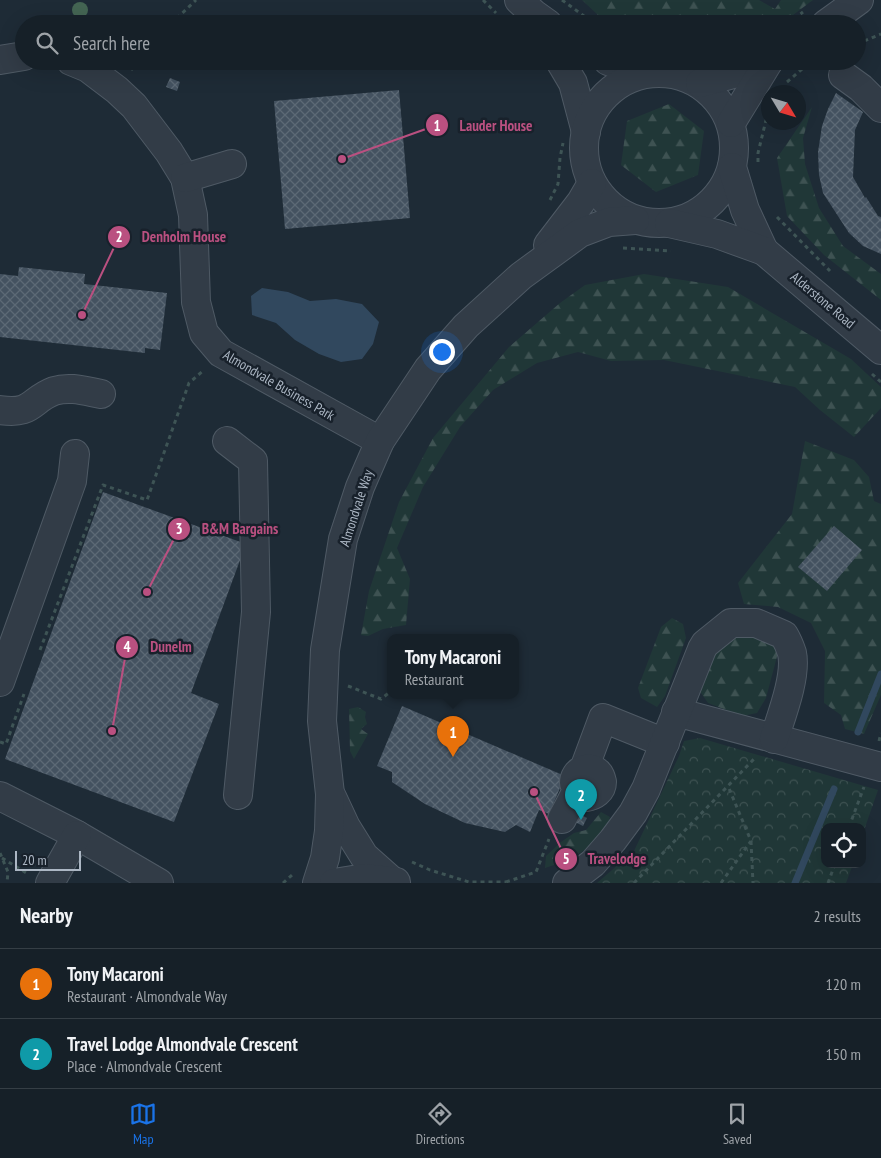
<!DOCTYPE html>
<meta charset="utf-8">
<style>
:root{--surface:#162028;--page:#1f2830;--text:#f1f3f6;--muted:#9ea3a8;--line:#353e45;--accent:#1a73e8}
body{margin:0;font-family:"PT Sans Narrow",sans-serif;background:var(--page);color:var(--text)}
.controls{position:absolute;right:15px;bottom:15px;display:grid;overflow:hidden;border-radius:10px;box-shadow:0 5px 20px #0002}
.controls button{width:45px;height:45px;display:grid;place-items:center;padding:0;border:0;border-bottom:1px solid var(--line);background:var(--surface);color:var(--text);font:25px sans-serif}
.compass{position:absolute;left:761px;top:85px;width:45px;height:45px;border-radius:50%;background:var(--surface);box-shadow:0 5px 20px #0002;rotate:128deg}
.scale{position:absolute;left:15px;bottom:12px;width:66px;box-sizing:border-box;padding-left:5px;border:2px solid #acb7c4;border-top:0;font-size:14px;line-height:18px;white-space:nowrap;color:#acb7c4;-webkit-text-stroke:4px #18212b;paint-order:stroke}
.you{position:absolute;left:441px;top:351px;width:18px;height:18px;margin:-12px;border:4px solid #fff;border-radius:50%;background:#1a73e8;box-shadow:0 0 0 8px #1a73e833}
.badge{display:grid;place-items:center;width:32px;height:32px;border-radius:50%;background:var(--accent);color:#fff;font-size:16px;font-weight:700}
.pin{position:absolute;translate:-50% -41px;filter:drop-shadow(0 1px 2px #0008)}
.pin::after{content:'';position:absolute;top:26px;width:18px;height:15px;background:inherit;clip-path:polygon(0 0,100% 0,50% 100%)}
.popup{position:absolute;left:387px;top:634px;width:132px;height:65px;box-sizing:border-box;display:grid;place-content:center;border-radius:10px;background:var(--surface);filter:drop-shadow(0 1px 4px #0005);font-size:16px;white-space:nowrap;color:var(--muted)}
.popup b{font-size:19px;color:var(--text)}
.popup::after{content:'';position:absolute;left:50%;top:100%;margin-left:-10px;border:10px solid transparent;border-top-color:var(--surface)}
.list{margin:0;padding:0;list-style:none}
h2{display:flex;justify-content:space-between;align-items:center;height:65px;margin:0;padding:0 20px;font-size:21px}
h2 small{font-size:16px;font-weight:400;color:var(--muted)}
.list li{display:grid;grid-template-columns:32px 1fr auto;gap:15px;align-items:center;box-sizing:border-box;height:70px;padding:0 20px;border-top:1px solid var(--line)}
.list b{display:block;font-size:19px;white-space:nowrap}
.list p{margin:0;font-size:16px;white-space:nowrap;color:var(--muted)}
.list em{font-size:16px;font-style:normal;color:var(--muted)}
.icon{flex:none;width:28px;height:28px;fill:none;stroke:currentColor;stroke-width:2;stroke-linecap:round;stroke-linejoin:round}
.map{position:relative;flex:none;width:881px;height:883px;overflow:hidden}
.search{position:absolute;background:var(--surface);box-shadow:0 5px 20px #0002;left:15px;right:15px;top:15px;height:55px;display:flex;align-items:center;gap:12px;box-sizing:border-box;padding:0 18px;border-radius:28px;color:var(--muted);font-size:19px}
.sheet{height:205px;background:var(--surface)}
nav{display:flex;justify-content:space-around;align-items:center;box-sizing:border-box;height:70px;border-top:1px solid var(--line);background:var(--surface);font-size:14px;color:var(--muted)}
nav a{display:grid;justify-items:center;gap:2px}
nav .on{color:var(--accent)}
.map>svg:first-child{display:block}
.forest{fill:url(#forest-firs)}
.park{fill:url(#park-crowns)}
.water{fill:#31485e}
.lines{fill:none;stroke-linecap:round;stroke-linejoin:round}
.stream{stroke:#31485e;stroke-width:7}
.building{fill:url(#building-cross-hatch)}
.minor-casing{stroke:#4f5a65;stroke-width:30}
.path{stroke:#3e5455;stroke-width:3;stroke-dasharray:4 4;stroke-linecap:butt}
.minor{stroke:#323c47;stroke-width:28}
.tree{fill:#446553}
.labels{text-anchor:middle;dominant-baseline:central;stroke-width:5;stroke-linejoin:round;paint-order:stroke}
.street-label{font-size:14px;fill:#acb7c4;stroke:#18212b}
.leader{fill:none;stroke:#ba5080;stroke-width:2}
.callout-dot{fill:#ba5080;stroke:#18212b;stroke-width:2}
.mark-label{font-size:15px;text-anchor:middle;font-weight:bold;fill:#fff}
.callout-label{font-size:15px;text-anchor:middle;font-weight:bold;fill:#ba5080;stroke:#18212b;stroke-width:5;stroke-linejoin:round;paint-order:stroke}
</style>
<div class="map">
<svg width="881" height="883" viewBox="0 0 881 883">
<defs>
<pattern id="forest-firs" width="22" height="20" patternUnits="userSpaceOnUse" patternTransform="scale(1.25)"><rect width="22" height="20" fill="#203737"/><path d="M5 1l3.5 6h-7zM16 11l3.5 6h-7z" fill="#3e5252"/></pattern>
<pattern id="park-crowns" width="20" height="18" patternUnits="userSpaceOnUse" patternTransform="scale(1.25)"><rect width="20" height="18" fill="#203737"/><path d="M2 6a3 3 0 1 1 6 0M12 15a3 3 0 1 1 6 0" fill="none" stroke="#3e5252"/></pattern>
<pattern id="building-cross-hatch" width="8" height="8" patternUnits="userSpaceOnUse" patternTransform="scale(1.25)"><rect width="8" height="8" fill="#445260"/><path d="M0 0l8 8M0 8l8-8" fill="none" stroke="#5c6975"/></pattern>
</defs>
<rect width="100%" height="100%" fill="#1e2b36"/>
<g class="forest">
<path d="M582,0H759L775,9L781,0H813L781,24H634L599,16Z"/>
<path d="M669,104L704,131L698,175L656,192L621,165L627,121Z"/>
<path d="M812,107L803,138L805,164L819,208L843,246L881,274V300L824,255L787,216L777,158Z"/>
<path d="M644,274L728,287L851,359L881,387V408L854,437L820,410L795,387L664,360L611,361L578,352L537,363L493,390L460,427L423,487L397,548L410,579L406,625L383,629L368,636L361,635L369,591L399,502L433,438L509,347L560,303L585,285Z"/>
<path d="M805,441L854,460L869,477L874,501L881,504V695L864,734L845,729L841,715L824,703L825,651L811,623L778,607L744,604L738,583L792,514Z"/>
<path d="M672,618L683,624L686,638L665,696L657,707L641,698L638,688L661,627Z"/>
<path d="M739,630L768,634L779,649L766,698L757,713L742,716L708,703L699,690L716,644Z"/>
<path d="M358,707L366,712L365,717L367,724L361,729L368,734L354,759L350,751L349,709Z"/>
<path d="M601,812L610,817L605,834L588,848L569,860L545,868L546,856L561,842L574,833L586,830Z"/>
</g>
<path class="park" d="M700,738L878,790L862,836V827H825V864H853L846,883H597L634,851L679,756L684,741Z"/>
<path class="water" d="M262,288L288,292L310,301L336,299L362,304L379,322L373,344L362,359L341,362L319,354L295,340L276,323L252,315L251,296Z"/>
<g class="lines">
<g class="stream">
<path d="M858,732L881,674"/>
<path d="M795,883L834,789"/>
</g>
</g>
<g class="building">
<path d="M170,78L180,82L177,91L166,87Z"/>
<path d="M399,90L410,218L285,229L274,101Z"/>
<path d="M836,93L863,112L855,130L853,177L865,198L866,197L878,216L881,217V254L863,246L849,233L823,193L819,175L818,152L822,126L828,109Z"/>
<path d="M19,267L85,274L84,284L167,293L160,350L145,348V353L0,337V274L18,276Z"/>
<path d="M103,492L246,544L191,693L219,704L174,822L5,759Z"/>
<path d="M834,526L862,550L827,591L798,567Z"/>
<path d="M402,706L565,776L549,814L539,810L530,832L516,825L505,832L465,823L425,804L392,782V772L377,766Z"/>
<path d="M579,814L587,818L583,826L575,822Z"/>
</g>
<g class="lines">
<g class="minor-casing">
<g id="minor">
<path d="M519,0L534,14L548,24"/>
<path d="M826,24L859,0"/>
<path d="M0,60L24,56"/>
<path d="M71,61L88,68L117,90L134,106L169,152L185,178L193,215L196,302L204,333L221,353L380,441"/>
<path d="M560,61L573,83L586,132"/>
<path d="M608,61L642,74"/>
<circle cx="659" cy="148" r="75"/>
<path d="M843,75L861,88L881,108"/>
<path d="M700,83L737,73L769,61"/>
<path d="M731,123L769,61"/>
<path d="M732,167L745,210L764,251"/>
<path d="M185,178L232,164"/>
<path d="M669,223L717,234L764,251L881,350"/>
<path d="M548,245L581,202L592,183"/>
<path d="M0,410C33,415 30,400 54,391C70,386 85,391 101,394"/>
<path d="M227,441L253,461L256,612L238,795"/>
<path d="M0,682L72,481L75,454"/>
<path d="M676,712L881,767"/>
<path d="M584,769L603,718L665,743"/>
<path d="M0,796L77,835L159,883"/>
<path d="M332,797L346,827L364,856L391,880"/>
<path d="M562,819C565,813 575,796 576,790C576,787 574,785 574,783C574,771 588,764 597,772C600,774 601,778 602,782C602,791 594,796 586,797L576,790"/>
<path d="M50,883L77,835"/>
<path d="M317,883L325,858L329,831L330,794L322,721L325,650L343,539L360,487L380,441L428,369L466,326L521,276L580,233L609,222L635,220"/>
<path d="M334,883L365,878L396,882"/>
<path d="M567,883L593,863L613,840L633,813L646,789L702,649L705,644L731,623H756L784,635C787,640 790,647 792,653C797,676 781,717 774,739"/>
</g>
</g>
<g class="path">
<path d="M483,0L496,13"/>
<path d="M562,0L584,16L601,24"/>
<path d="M171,24L196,0"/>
<path d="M788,24L803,12"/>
<path d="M857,44L881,34"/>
<path d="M131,70L139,61"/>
<path d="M787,82L802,69L818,61"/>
<path d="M758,162V153L768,112"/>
<path d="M550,200L558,184L560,158L563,143"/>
<path d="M777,217L830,271"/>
<path d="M623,248L671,251"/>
<path d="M872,374L881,382"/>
<path d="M40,650L103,485L147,500L189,383L204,370"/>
<path d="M348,686L381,699L390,692"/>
<path d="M879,741L881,733"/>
<path d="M0,742L6,744L24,694"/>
<path d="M849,827L864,787"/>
<path d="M751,841L753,883"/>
<path d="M0,853L8,872L7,883"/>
<path d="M2,858L28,874"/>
<path d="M412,862L430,870L469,882H506"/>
<path d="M506,882L536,872L549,839"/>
<path d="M283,883L292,875"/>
<path d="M634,883L754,759"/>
<path d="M721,883L751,841L728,786"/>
<path d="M828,883L835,864"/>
</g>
<use href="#minor" class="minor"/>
</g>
<circle class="tree" cx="80" cy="10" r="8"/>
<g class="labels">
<g class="street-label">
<text transform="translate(823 300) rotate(40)">Alderstone Road</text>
<text transform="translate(279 385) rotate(30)">Almondvale Business Park</text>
<text transform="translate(356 508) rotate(-72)">Almondvale Way</text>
</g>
</g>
<path class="leader" d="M342 159L437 125M82 315L119 237M147 592L179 529M112 731L127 647M534 792L566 859"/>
<g class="callout-dot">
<circle cx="342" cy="159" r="5"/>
<circle cx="82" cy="315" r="5"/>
<circle cx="147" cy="592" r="5"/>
<circle cx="112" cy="731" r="5"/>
<circle cx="534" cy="792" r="5"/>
<circle cx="437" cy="125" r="12"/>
<circle cx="119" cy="237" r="12"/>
<circle cx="179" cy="529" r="12"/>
<circle cx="127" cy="647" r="12"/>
<circle cx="566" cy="859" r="12"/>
</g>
<g class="mark-label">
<text x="437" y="131">1</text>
<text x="119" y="242">2</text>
<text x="179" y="534">3</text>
<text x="127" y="652">4</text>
<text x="566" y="864">5</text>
</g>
<g class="callout-label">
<text x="496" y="131">Lauder House</text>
<text x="184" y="242">Denholm House</text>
<text x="240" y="534">B&amp;M Bargains</text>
<text x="171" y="652">Dunelm</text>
<text x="617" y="864">Travelodge</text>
</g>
</svg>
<div class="controls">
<button><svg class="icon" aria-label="locate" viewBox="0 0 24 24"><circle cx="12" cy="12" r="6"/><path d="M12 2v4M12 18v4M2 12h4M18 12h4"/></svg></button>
</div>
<svg class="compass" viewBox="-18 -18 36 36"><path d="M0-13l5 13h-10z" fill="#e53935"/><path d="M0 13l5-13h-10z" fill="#9ea3a8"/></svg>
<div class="scale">20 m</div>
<div class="you"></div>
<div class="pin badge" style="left:453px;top:757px;background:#e8710a">1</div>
<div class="popup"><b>Tony Macaroni</b>Restaurant</div>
<div class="pin badge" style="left:581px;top:820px;background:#0f9aa8">2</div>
<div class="search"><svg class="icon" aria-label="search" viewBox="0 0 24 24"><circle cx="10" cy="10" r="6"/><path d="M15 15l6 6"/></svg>Search here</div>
</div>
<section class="sheet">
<h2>Nearby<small>2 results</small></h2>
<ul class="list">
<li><span class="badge" style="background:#e8710a">1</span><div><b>Tony Macaroni</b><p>Restaurant · Almondvale Way</p></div><em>120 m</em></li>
<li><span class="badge" style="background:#0f9aa8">2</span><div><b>Travel Lodge Almondvale Crescent</b><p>Place · Almondvale Crescent</p></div><em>150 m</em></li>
</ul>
</section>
<nav>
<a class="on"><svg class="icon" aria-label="map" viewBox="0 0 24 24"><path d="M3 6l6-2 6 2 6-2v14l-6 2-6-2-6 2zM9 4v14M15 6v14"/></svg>Map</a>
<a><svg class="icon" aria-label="directions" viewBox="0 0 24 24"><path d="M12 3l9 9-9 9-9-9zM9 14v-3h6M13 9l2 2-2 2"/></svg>Directions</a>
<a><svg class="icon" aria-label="saved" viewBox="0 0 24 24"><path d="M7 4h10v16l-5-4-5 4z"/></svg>Saved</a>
</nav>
